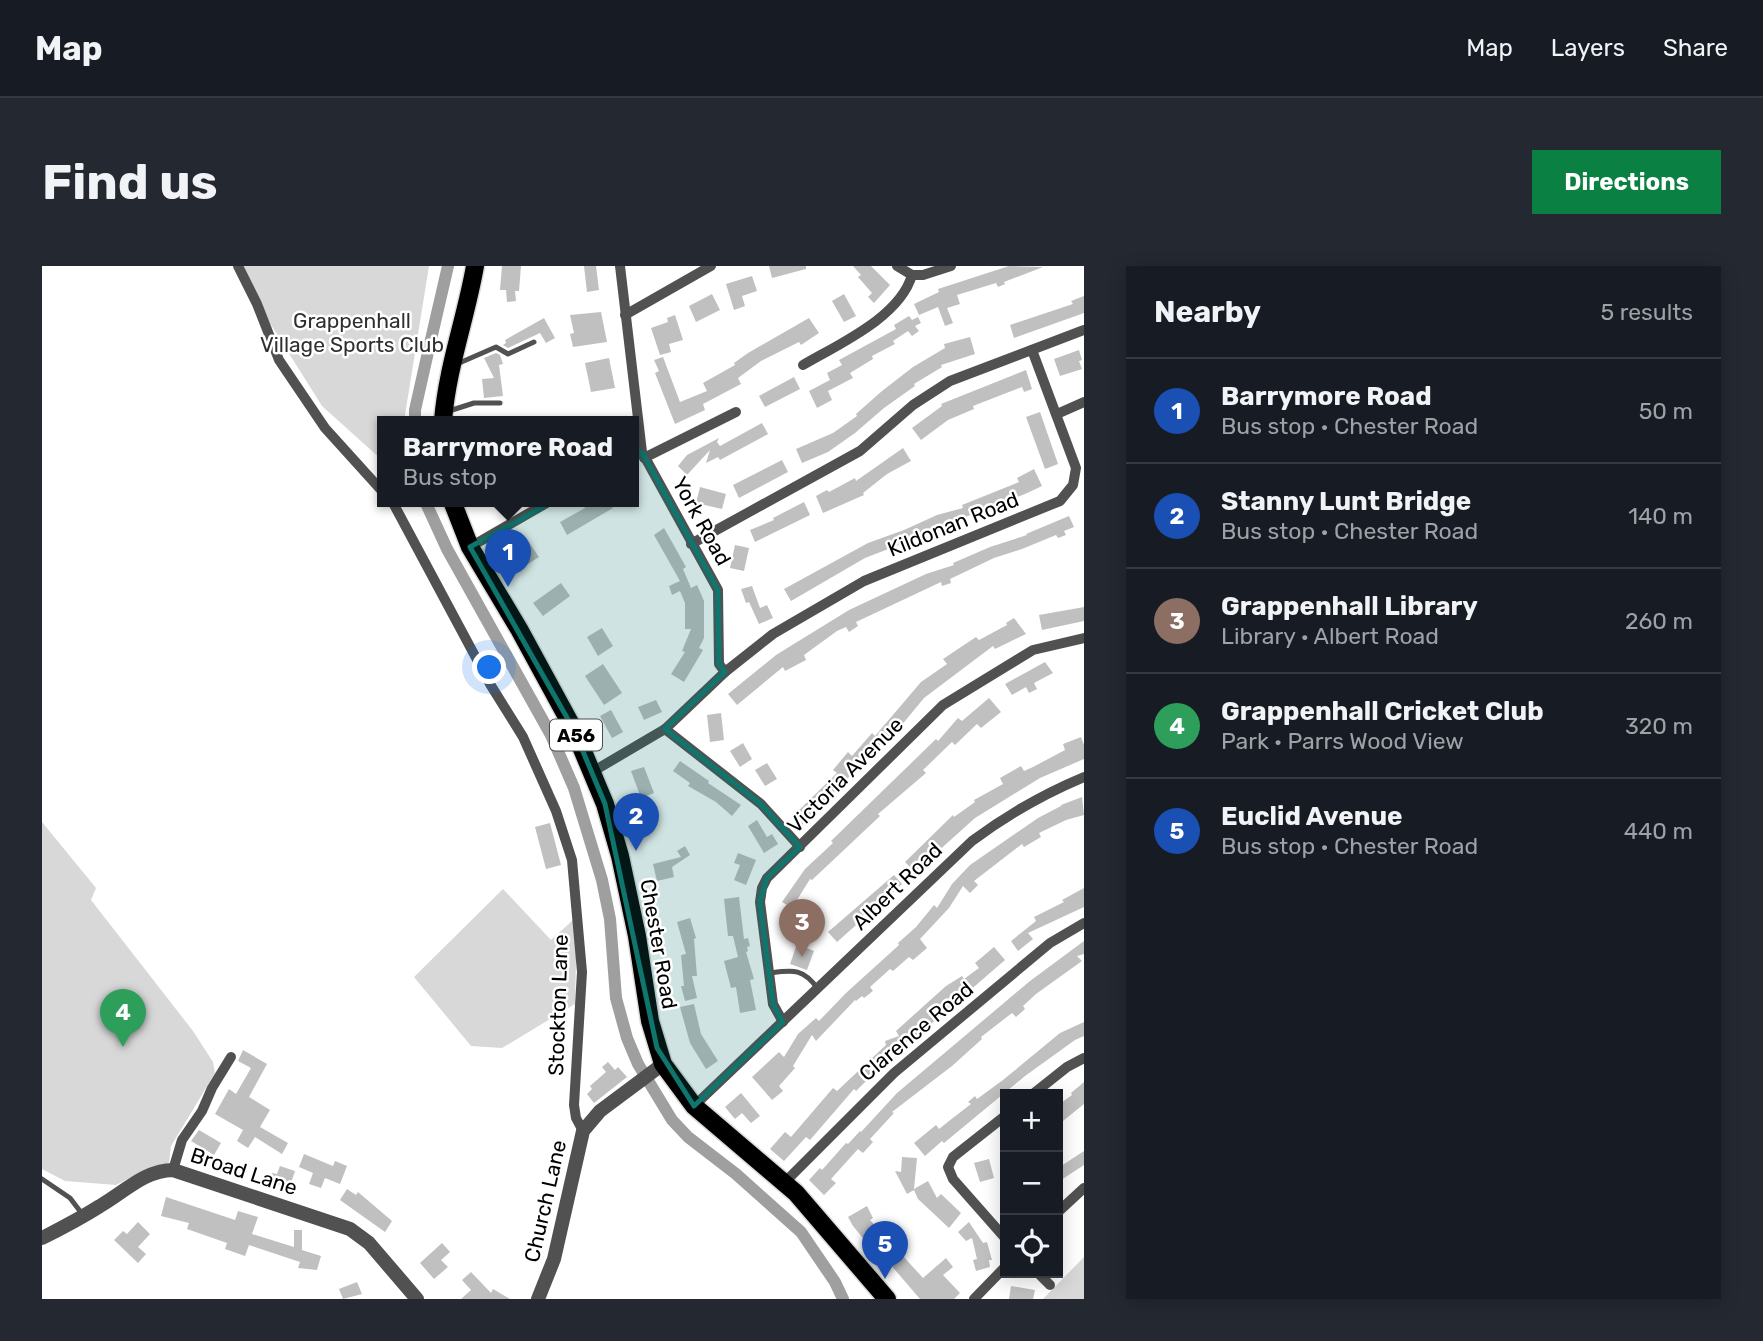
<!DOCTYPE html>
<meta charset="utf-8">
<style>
:root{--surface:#171b24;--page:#242831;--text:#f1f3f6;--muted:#9ea1a6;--line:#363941;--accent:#0b8043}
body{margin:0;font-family:Rubik,sans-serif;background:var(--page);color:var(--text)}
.controls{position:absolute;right:21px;bottom:21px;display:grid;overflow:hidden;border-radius:0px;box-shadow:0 4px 18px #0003}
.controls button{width:63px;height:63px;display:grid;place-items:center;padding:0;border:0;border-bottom:2px solid var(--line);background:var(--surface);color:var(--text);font:35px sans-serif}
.you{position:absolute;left:448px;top:402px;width:24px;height:24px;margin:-18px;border:5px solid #fff;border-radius:50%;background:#1a73e8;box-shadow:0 0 0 10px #1a73e833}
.badge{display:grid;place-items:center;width:46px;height:46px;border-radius:50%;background:var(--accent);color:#fff;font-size:23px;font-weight:700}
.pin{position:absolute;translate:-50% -58px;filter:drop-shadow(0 2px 4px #0008)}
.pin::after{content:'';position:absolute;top:37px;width:24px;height:21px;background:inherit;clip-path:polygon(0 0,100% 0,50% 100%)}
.popup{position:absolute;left:335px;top:150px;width:262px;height:91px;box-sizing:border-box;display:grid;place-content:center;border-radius:0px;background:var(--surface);filter:drop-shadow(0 2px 5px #0005);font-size:23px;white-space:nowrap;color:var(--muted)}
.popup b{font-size:26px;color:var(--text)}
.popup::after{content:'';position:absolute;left:50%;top:100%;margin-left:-14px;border:14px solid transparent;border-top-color:var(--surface)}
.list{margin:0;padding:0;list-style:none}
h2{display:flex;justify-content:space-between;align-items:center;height:91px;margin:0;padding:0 28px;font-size:30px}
h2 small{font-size:23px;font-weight:400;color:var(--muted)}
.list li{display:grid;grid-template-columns:46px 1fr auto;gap:21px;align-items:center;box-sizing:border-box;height:105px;padding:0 28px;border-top:2px solid var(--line)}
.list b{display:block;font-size:26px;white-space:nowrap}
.list p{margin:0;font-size:23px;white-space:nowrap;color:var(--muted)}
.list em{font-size:23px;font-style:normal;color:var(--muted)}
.icon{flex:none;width:38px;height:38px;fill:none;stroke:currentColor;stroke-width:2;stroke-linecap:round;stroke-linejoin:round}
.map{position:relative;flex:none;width:1042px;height:1033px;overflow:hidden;border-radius:0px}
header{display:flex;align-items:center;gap:42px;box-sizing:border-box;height:98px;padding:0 35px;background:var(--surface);border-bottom:2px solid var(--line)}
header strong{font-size:33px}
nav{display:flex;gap:38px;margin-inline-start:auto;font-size:24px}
.intro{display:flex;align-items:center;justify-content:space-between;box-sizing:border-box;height:168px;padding:0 42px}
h1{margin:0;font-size:49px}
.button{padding:18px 32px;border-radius:0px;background:var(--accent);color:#fff;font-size:24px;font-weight:700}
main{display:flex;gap:42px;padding:0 42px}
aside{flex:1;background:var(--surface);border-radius:0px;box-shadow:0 4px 18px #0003}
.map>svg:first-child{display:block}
.green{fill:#d8d8d8}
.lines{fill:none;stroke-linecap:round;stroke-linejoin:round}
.canal{stroke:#9f9f9f;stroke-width:12}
.building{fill:#c0c0c0}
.primary-casing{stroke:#dbdbdb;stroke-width:21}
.service{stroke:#515151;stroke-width:5}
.minor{stroke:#515151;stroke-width:10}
.tertiary{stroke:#515151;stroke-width:14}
.primary{stroke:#000;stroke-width:18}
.marked{fill:#0f766e;fill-opacity:0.2;stroke:#0f766e;stroke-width:5;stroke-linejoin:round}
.labels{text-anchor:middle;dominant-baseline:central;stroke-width:5;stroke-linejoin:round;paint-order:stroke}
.shield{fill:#fff;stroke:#4c4c4c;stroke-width:2}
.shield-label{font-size:19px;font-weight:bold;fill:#000}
.park-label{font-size:21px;fill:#2f2f2f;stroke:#fff}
.street-label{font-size:21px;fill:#000;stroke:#fff}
</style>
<header>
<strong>Map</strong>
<nav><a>Map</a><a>Layers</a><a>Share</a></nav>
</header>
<div class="intro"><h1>Find us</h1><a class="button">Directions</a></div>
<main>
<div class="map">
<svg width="1042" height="1033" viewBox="0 0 1042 1033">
<rect width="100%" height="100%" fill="#fff"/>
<g class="green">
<path d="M192,0H387L362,155H340V194L280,140Z"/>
<path d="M0,556L54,622L49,634L151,765L171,796L173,807L129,880L127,897L105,903L74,919L23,915L0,903Z"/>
<path d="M461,623L509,674L531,654L535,655L533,738L460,782L429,780L372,711Z"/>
<path d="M1042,991V1033H1001Z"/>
</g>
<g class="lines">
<g class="canal">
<path d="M373,155V144L384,95L406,0"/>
<path d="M383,235L405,283L509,469L532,522L560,614L568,653L574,732L585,772L596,798L630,854L646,871L694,908L759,966L793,1016L801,1033"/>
</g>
</g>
<g class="building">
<path d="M460,0H479L477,25H473L474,35L465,36L464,24H458Z"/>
<path d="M542,0H554L557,24L545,26Z"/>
<path d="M727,0H764V3L730,12Z"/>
<path d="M811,0H829L848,19L832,37L826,31L830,27L816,11L819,9Z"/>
<path d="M967,0L1001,1L962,16L963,18L956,21L954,17L915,29L918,38L905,42L911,57L903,60L896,41L877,49L872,38L897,26L896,23Z"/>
<path d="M710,10L715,25L700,30L703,40L692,44L684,18Z"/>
<path d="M670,28L678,44L654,56L647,40Z"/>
<path d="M802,28L814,50L802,56L790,35Z"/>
<path d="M1042,30V47L972,72L968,59L1031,38L1029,35Z"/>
<path d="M559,46L565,76L531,81L528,68L532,67L528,49Z"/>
<path d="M633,49L641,74L627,78L629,86L618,89L609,62L626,56L625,52Z"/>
<path d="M867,50L870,54L876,51L879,57L873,60L877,65L870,70L866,65L851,75L853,78L830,90L831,93L808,107L811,112L786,125L790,134L775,142L767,125L788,114L785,107L800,99L797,94L854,63L852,59Z"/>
<path d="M502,52L513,72L504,77L498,67L466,82L461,79L464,77L463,74Z"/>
<path d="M767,52L777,67L759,79L757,76L719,95L696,112L699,118L661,138L663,144L633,158L613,107L617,105L612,94L621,91L638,136L665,125L661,117L693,99L692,97L706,87Z"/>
<path d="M928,71L933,88L899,99L900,101L872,118L873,120L842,142L813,167L786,186L760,197L754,183L791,167L815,150L814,148L840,125L871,101L903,82L902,78Z"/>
<path d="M1037,84L1040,94L1037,95L1040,103L1018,110L1012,93Z"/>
<path d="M454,87L458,89L461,98L457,99L461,130L442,132L440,113L452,112L442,92Z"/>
<path d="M567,92L573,122L549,126L543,97Z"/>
<path d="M984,104L990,123L982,126L980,121L931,140L932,143L906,154L879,174L870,162L900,140L899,138Z"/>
<path d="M752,111L758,123L723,141L717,130Z"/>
<path d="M998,146L1016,198L1003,203L984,151Z"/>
<path d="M720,157L726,168L678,194L676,191L664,197L668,184L645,209L636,200L645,189L677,172L675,176L678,180Z"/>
<path d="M861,182L869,195L845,208L821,227L822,229L781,247L774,230L785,224L787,226L813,212L814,215Z"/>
<path d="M740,194L746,206L697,232L691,219Z"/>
<path d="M992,203L1000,220L983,228L913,255L914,258L884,265L885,268L823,292L749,335L742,323L826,277L862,264L895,249L921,242L920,239L977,216L975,212Z"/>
<path d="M658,221L684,228L680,243L654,237Z"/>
<path d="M549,235H567L571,242L525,269L518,256L543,242L542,239Z"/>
<path d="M762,236L768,249L713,276L708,264L732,254L731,252Z"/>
<path d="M1027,250L1032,261L1022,265L1024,269L1016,272L1014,269L980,283L952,292L908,313L909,317L900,320L899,316L814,356L816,360L807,366L804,361L795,365L762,389L764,394L743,405L741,401L695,439L686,428L734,389L807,344L884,308L912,299L911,297L948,281L985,269L984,268Z"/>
<path d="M622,262L644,301L641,303L649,322L655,319L662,335V372L657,382L661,384L642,416L629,408L643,386L640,385L649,363H643V337L638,325L630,329L627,320L638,315L612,269Z"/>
<path d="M486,275L497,291L483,300L472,284Z"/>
<path d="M693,279L707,282L702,305L688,302Z"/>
<path d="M519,317L528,330L501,350L491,337Z"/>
<path d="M710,320L718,342L725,339L731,352L717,358L707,336L704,337L699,323Z"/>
<path d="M1042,341V355L1000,364L997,349Z"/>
<path d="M972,352L984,368L953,383L951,380L882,432L849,472L847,470L760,559L751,550L795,507L791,504L806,486L810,490L830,467L833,470L879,416L905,398L901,393L934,371L937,374L965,359L964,357Z"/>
<path d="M560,362L571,380L556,390L545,371Z"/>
<path d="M1003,396L1011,407L992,417L995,423L987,427L984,421L970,429L963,418Z"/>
<path d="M561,398L580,427L562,439L543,410Z"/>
<path d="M947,432L959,446L939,462L935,458L913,479L910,476L881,504L884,507L836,548L838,550L770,614L768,613L750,642L740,636L763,603L791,577L789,575L894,473L896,475L916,452L920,455Z"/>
<path d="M614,434L620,446L602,454L596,441Z"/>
<path d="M569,444L581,466L570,472L558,450Z"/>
<path d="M679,447L682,474L668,476L665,449Z"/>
<path d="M1039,471L1042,479V493L998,512L933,552L873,606L863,596L911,549L912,551L933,536L932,534L961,518L958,512L979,500L982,505L991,501L1023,484L1021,478Z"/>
<path d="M701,477L710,493L698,501L688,485Z"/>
<path d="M638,495L667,515L666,517L699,539L690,550L674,536L646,520L648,517L631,505Z"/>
<path d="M725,497L735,513L723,520L713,504Z"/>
<path d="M602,501L612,527L599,532L589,505Z"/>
<path d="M1040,531L1042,549L1024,554L997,567L999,571L982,581L980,578L932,615L936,619L928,627L921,620L907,642L878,673L885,682L871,694L867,691L851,705L848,703L828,721L831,725L822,732L820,730L814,735L813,734L774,775L770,769L751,800L753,802L737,820L741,825L730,834L710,811L737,786L742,791L756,768L774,752L777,755L804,727L857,679L856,677L874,661L892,639L895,642L910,618L928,599L996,552L1019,540V539Z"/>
<path d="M715,554L725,571L730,568L736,578L722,587L706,560Z"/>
<path d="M508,557L519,599L504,603L493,561Z"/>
<path d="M643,580L648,589L630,601L632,611L615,615L611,598L639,591L635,585Z"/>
<path d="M696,587L714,594L704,619L692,614L698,599L692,597Z"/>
<path d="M852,609L860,618L795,676L786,666Z"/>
<path d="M1042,622V641L986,667L991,673L976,685L969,675L994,655L992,651L1022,636L1020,634Z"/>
<path d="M697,631L702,673L706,672L708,680L705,681L706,685L704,686L712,713L708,714L714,744L698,747L694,721L689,722L682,695L696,691L691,670H686L682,633Z"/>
<path d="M648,652L654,672L652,673L655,710H650L655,732L643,735L639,720H642L639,689L644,688L635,656Z"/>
<path d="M1042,675V688L1035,690L1040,695L994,728L981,740L983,743L974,751L970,747L939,771L940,773L910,800L850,846L852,847L828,873L831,876L821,887L816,883L789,913L794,917L782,929L767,914L778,902L780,904L804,877L806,878L818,865L819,866L855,827L988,715Z"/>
<path d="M755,678L772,685L765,704L748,698Z"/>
<path d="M952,681L963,694L882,764L852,785L838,790L843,796L827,809L829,810L814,825L812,823L768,874L764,871L742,895L728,883L743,866L749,871L791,822L795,825L844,779L843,775L857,770L854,765L904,720L920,710L922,713L937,702L933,697Z"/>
<path d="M652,738L659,768L676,795L664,803L648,777L638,741Z"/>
<path d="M1042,756V770L1033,774L983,810L902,877L900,875L883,890L872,877L894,859L897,863L907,855L929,838L926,836L933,830L935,833L961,814L1018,767Z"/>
<path d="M201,784L225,798L207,831L228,844L218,861L246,877L240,888L213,871L206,882L195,875L201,864L173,848L187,823L194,828L209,802L196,795Z"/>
<path d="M566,796L573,804L576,801L585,811L552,837L545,828L550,823L548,820L564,806L560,801Z"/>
<path d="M1042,816V838L1016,859V839L1030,829L1029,827Z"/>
<path d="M699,827L718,850L709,857L700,847L693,853L683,841Z"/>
<path d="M157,864L179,877L172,889L149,875Z"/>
<path d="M1042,885V899L1016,916V902Z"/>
<path d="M262,888L291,900L293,895L305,900L298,918L283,912L279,922L267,918L271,907L257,901Z"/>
<path d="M860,891L875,892L872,923L886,915L895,932L899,928L919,947L907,962L876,933L872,924L865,928L853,905L859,906Z"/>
<path d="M947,893L952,912L938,916L932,897Z"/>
<path d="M238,900L253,905L247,923L227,916L230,907L235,908Z"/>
<path d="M305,923L314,929L316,926L350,955L343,966L298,934Z"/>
<path d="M124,931L193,954L196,945L216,951L210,968L252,981V964H260V984L279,990L275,1004L256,1002L258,996L207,979L203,990L183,983L185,977L145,963L147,957L119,950Z"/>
<path d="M825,940L831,952L828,954L881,1012L904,992L911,1001L901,1009L918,1027L912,1033H878L836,984L833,987L811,960L806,951Z"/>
<path d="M96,956L108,968L96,981L104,988L96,997L72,974L81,965L85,968Z"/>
<path d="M927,956L941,977L945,976L950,994H947L948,1001L934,1005L931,994L935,993L930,972L924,975L916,966Z"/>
<path d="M400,977L408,986L399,994L406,1001L392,1013L378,997Z"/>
<path d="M429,1006L449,1027L451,1023L468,1033H419L429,1024L420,1014Z"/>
<path d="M315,1016L320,1028L301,1033L297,1023Z"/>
<path d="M969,1020L993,1024L991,1033H967Z"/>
</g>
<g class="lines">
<g class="primary-casing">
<g id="primary">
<path d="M401,155C405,102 424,52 433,0"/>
<path d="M410,235L428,281L477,363L532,464L563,538L578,590L595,670L608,755L621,798L652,840L754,927L845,1033"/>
</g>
</g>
<g class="service">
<path d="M415,98L454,81L466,88L492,76"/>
<path d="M407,145L432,137H458"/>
<path d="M728,707C751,704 761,702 776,723"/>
<path d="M0,913L28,932L41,949"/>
</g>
<g class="minor">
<path d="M196,0L215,38L237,94L283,162L340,225"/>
<path d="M855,0L870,9"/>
<path d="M583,49L669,0"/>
<path d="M761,99C797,78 858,51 870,9H881L909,0"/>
<path d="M1015,148L1042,136"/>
<path d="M602,192L694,146"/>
<path d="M350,235L448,418L481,471L514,545L530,594L540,706L532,839L534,852L541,865"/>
<path d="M649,278L818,185L871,139L908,115L1042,64"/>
<path d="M428,281L508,235"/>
<path d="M683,406L731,368L822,315L1018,235L1031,219L1034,202L990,84"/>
<path d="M623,463L719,538L758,581"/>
<path d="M550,506L623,463L683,406L677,398L676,324L600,186L578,0"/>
<path d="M741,756L731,738L718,636L720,622L725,612L901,439L991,384L1042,372"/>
<path d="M991,828L1025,801L1042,792"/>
<path d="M652,840L930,575C965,549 1001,528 1042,511"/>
<path d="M963,850L911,891L906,901L911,913L963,972"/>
<path d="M131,904L140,874L160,845L170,822L189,791"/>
<path d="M743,916L852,807L1008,677L1042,657"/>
<path d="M1016,946L1042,922"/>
<path d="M996,1007L1008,1019"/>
<path d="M932,1033L963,1001"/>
</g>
<g class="tertiary">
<path d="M0,972C20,962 39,952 58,940C81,927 103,904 131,904L308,963L327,977L375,1033"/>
<path d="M496,1033L512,993L541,865L558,845L621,798"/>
</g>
<use href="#primary" class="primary"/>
</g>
<path class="marked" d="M600,186L676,324L677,398L683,406L623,463L719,538L758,581L725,612L718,636L731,738L741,756L652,840L615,782L563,538L532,464L428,281Z"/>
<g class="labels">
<rect class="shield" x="508" y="453.5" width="52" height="31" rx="5"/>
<g class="shield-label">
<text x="534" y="469">A56</text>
</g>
<g class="park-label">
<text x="310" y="54">Grappenhall<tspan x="310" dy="24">Village Sports Club</tspan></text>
</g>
<g class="street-label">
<text transform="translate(660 255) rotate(61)">York Road</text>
<text transform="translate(911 258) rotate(-22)">Kildonan Road</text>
<text transform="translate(803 509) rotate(-45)">Victoria Avenue</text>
<text transform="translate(855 620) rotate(-44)">Albert Road</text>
<text transform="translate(617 678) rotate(80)">Chester Road</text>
<text transform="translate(516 739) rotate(-88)">Stockton Lane</text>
<text transform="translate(874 765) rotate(-40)">Clarence Road</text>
<text transform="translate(202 905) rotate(18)">Broad Lane</text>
<text transform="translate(503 935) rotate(-77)">Church Lane</text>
</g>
</g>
</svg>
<div class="controls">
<button>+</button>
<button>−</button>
<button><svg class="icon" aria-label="locate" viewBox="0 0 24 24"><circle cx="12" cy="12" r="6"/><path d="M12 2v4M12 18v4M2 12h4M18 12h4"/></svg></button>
</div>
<div class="you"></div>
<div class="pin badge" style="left:466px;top:321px;background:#1a4fb4">1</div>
<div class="popup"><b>Barrymore Road</b>Bus stop</div>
<div class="pin badge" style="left:594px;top:585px;background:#1a4fb4">2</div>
<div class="pin badge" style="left:760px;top:691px;background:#8d6e63">3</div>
<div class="pin badge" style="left:81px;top:781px;background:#2e9e5b">4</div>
<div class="pin badge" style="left:843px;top:1013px;background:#1a4fb4">5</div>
</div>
<aside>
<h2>Nearby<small>5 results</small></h2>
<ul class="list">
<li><span class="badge" style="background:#1a4fb4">1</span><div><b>Barrymore Road</b><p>Bus stop · Chester Road</p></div><em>50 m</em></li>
<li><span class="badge" style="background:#1a4fb4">2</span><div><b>Stanny Lunt Bridge</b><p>Bus stop · Chester Road</p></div><em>140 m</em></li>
<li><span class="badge" style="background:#8d6e63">3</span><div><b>Grappenhall Library</b><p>Library · Albert Road</p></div><em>260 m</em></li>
<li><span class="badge" style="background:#2e9e5b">4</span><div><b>Grappenhall Cricket Club</b><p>Park · Parrs Wood View</p></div><em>320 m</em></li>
<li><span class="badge" style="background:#1a4fb4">5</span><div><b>Euclid Avenue</b><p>Bus stop · Chester Road</p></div><em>440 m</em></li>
</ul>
</aside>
</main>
